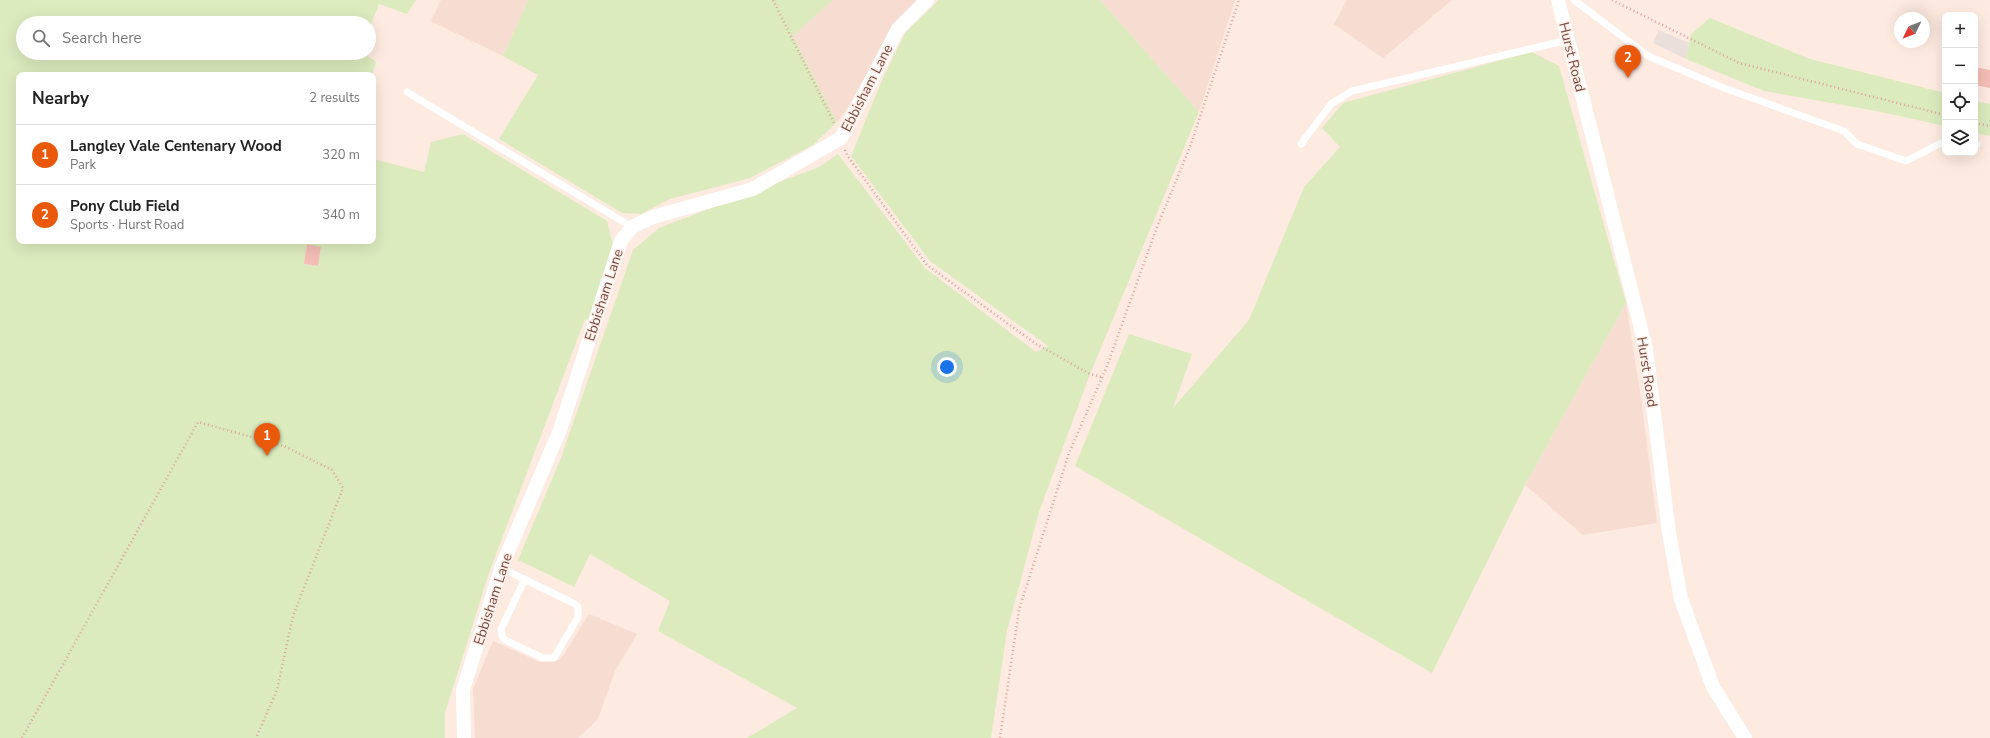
<!DOCTYPE html>
<meta charset="utf-8">
<style>
:root{--surface:#fff;--page:#f6f6f6;--text:#222;--muted:#767676;--line:#e0e0e0;--accent:#ea580c}
body{margin:0;font-family:"Nunito Sans",sans-serif;background:var(--page);color:var(--text)}
.controls{position:absolute;right:12px;top:12px;display:grid;overflow:hidden;border-radius:8px;box-shadow:0 4px 16px #0002}
.controls button{width:36px;height:36px;display:grid;place-items:center;padding:0;border:0;border-bottom:1px solid var(--line);background:var(--surface);color:var(--text);font:20px sans-serif}
.compass{position:absolute;left:1894px;top:12px;width:36px;height:36px;border-radius:50%;background:var(--surface);box-shadow:0 4px 16px #0002;rotate:227deg}
.you{position:absolute;left:947px;top:367px;width:14px;height:14px;margin:-10px;border:3px solid #fff;border-radius:50%;background:#1a73e8;box-shadow:0 0 0 6px #1a73e833}
.badge{display:grid;place-items:center;width:26px;height:26px;border-radius:50%;background:var(--accent);color:#fff;font-size:13px;font-weight:700}
.pin{position:absolute;translate:-50% -33px;filter:drop-shadow(0 1px 2px #0008)}
.pin::after{content:'';position:absolute;top:21px;width:14px;height:12px;background:inherit;clip-path:polygon(0 0,100% 0,50% 100%)}
.list{margin:0;padding:0;list-style:none}
h2{display:flex;justify-content:space-between;align-items:center;height:52px;margin:0;padding:0 16px;font-size:17px}
h2 small{font-size:13px;font-weight:400;color:var(--muted)}
.list li{display:grid;grid-template-columns:26px 1fr auto;gap:12px;align-items:center;box-sizing:border-box;height:60px;padding:0 16px;border-top:1px solid var(--line)}
.list b{display:block;font-size:15px;white-space:nowrap}
.list p{margin:0;font-size:13px;white-space:nowrap;color:var(--muted)}
.list em{font-size:13px;font-style:normal;color:var(--muted)}
.icon{flex:none;width:22px;height:22px;fill:none;stroke:currentColor;stroke-width:2;stroke-linecap:round;stroke-linejoin:round}
.map{position:relative;flex:none;width:1990px;height:738px;overflow:hidden}
.search{position:absolute;background:var(--surface);box-shadow:0 4px 16px #0002;left:16px;top:16px;width:360px;height:44px;display:flex;align-items:center;gap:10px;box-sizing:border-box;padding:0 14px;border-radius:22px;color:var(--muted);font-size:15px}
.panel{position:absolute;background:var(--surface);box-shadow:0 4px 16px #0002;left:16px;top:72px;width:360px;height:172px;border-radius:8px}
.map>svg:first-child{display:block}
.residential{fill:#f7dcd1}
.industrial{fill:#ebdfdc}
.green{fill:#dcebbe;fill-rule:evenodd}
.building{fill:#f4beb6}
.lines{fill:none;stroke-linecap:round;stroke-linejoin:round}
.path{stroke:#d9a19a;stroke-width:2.5;stroke-dasharray:1 3;stroke-linecap:butt}
.service{stroke:#fff;stroke-width:7}
.minor{stroke:#fff;stroke-width:14}
.labels{text-anchor:middle;dominant-baseline:central;stroke-width:3;stroke-linejoin:round;paint-order:stroke}
.street-label{font-size:14px;fill:#754a46;stroke:#ffefe7}
</style>
<div class="map">
<svg width="1990" height="738" viewBox="0 0 1990 738">
<rect width="100%" height="100%" fill="#fdeae0"/>
<g class="residential">
<path d="M441,0H528L503,56L431,21Z"/>
<path d="M833,0H922L895,27L846,110L837,122L793,36Z"/>
<path d="M1100,0H1235L1199,112Z"/>
<path d="M1347,0H1452L1383,58L1334,24Z"/>
<path d="M1626,303L1641,398L1657,523L1583,535L1525,485Z"/>
<path d="M589,614L637,634L615,671L598,719L578,738H475L473,689L493,641L539,662L561,659Z"/>
</g>
<path class="industrial" d="M1659,30L1689,43L1686,59L1653,43Z"/>
<g class="green">
<path d="M0,0H416L407,14L379,4L369,29V23H23V53H363L376,62L372,75H19V241H373V159L424,172L431,142L463,134L607,221L613,244L595,322L585,319L489,573L445,713V738H0ZM307,245L321,247L318,266L304,264Z"/>
<path d="M528,0H833L793,36L837,122L813,145L750,178L670,199L641,214L622,213L499,139L538,75L503,56Z"/>
<path d="M939,0H1100L1199,112L1090,374L1039,512L1007,631L991,738H747L797,708L658,631L670,601L590,554L574,587L518,560L561,458L633,250L659,228L819,167L838,154L925,268L1036,352L1048,346L930,261L851,156L882,80L905,33Z"/>
<path d="M1710,18L1810,59L1945,93V126L1876,111L1764,91L1686,59L1691,34Z"/>
<path d="M1532,52L1559,66L1626,303L1525,485L1432,673L1075,466L1129,334L1192,354L1173,408L1249,320L1304,187L1340,147L1322,128L1343,103Z"/>
<path d="M1975,101L1990,104V136L1975,133Z"/>
</g>
<g class="building">
<path d="M1975,67L1990,70V88L1975,85Z"/>
<path d="M307,244L321,247L318,266L304,264Z"/>
</g>
<g class="lines">
<g class="path">
<path d="M773,0L834,123"/>
<path d="M1612,0L1739,63L1945,115"/>
<path d="M1975,123L1990,126"/>
<path d="M845,150L847,155L927,265L1036,344L1090,374L1101,377"/>
<path d="M22,738L198,422L284,446L332,470L343,488L293,616L277,690L256,738"/>
<path d="M1000,738L1019,610L1069,453L1107,366L1157,227L1190,147L1239,0"/>
</g>
<g class="service">
<path d="M1574,0L1648,56L1724,88L1844,131L1857,144L1906,161L1945,141"/>
<path d="M407,92L632,227"/>
<path d="M1301,144L1331,104L1352,91L1568,40"/>
<path d="M1975,144H1977"/>
<path d="M501,568L575,604L578,607V617L554,658H543L505,640L502,636L501,629L525,579"/>
</g>
<g class="minor">
<path d="M1558,0L1646,349L1669,533L1681,599L1713,687L1745,738"/>
<path d="M464,738L463,690L501,568L560,430L621,241L632,227L653,217L753,189L841,138L898,29L927,0"/>
</g>
</g>
<g class="labels">
<g class="street-label">
<text transform="translate(1572 57) rotate(76)">Hurst Road</text>
<text transform="translate(867 88) rotate(-63)">Ebbisham Lane</text>
<text transform="translate(604 295) rotate(-72)">Ebbisham Lane</text>
<text transform="translate(1647 372) rotate(81)">Hurst Road</text>
<text transform="translate(493 599) rotate(-72)">Ebbisham Lane</text>
</g>
</g>
</svg>
<div class="controls">
<button>+</button>
<button>−</button>
<button><svg class="icon" aria-label="locate" viewBox="0 0 24 24"><circle cx="12" cy="12" r="6"/><path d="M12 2v4M12 18v4M2 12h4M18 12h4"/></svg></button>
<button><svg class="icon" aria-label="layers" viewBox="0 0 24 24"><path d="M12 4l9 5-9 5-9-5zM3 14l9 5 9-5"/></svg></button>
</div>
<svg class="compass" viewBox="-18 -18 36 36"><path d="M0-13l5 13h-10z" fill="#e53935"/><path d="M0 13l5-13h-10z" fill="#767676"/></svg>
<div class="you"></div>
<div class="pin badge" style="left:267px;top:456px">1</div>
<div class="pin badge" style="left:1628px;top:78px">2</div>
<div class="search"><svg class="icon" aria-label="search" viewBox="0 0 24 24"><circle cx="10" cy="10" r="6"/><path d="M15 15l6 6"/></svg>Search here</div>
<section class="panel">
<h2>Nearby<small>2 results</small></h2>
<ul class="list">
<li><span class="badge">1</span><div><b>Langley Vale Centenary Wood</b><p>Park</p></div><em>320 m</em></li>
<li><span class="badge">2</span><div><b>Pony Club Field</b><p>Sports · Hurst Road</p></div><em>340 m</em></li>
</ul>
</section>
</div>
